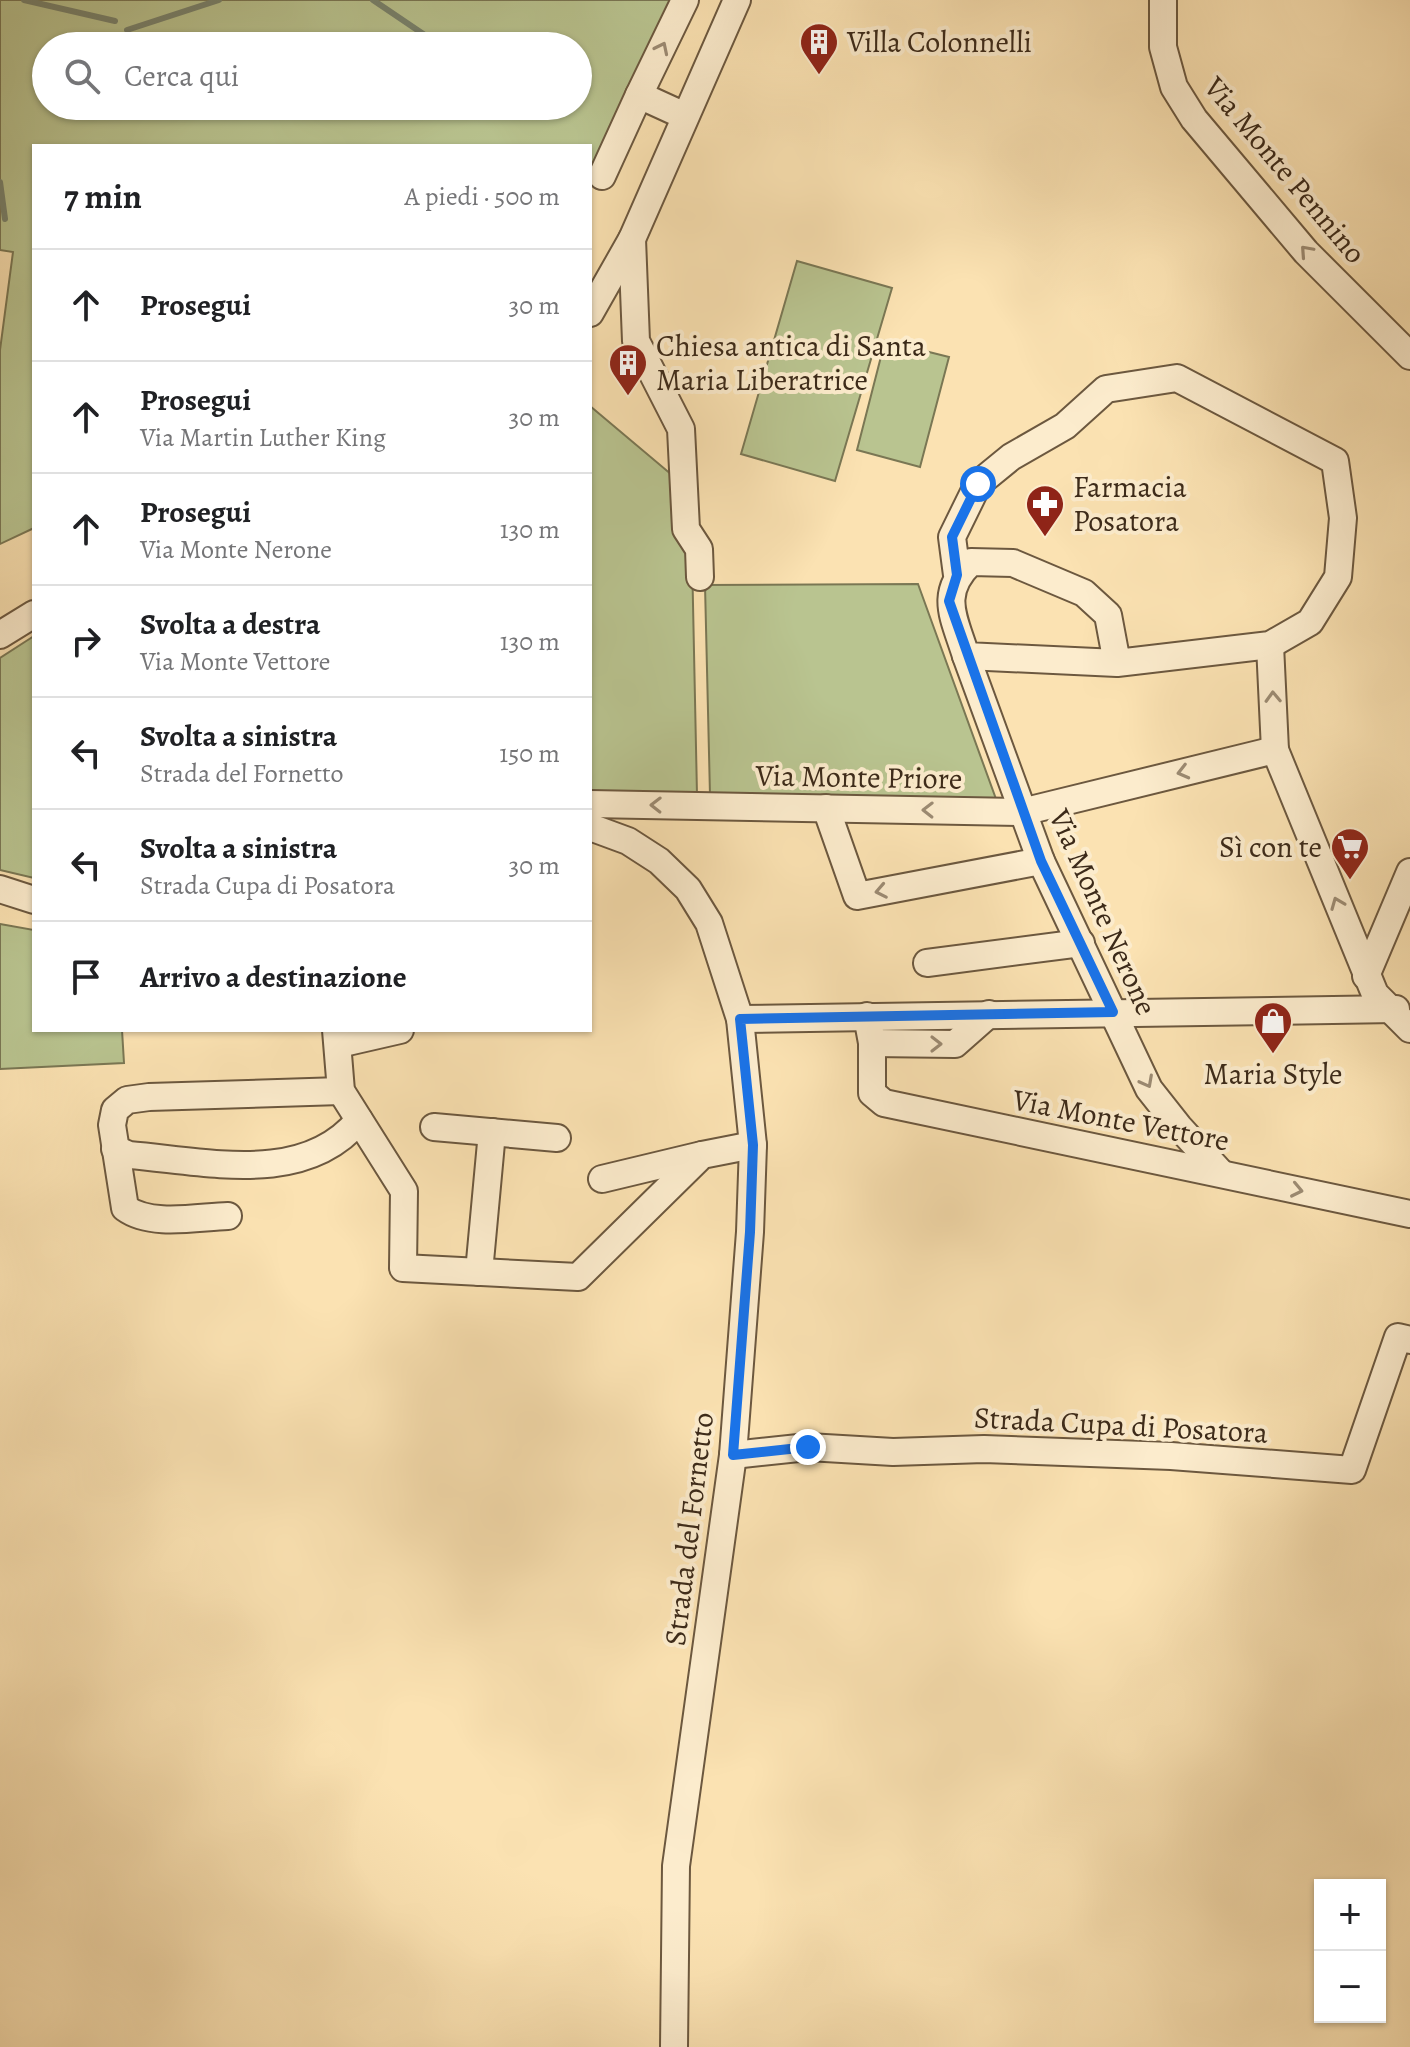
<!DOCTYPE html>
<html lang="it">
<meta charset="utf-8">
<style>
:root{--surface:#fff;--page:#f6f6f6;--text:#202124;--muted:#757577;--line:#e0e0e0}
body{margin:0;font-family:Alegreya,serif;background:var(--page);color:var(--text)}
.controls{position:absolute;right:24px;bottom:24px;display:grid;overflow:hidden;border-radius:0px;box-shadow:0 2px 6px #0004}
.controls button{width:72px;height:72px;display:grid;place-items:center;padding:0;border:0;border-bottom:2px solid var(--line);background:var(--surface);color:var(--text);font:40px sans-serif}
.stop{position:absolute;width:24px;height:24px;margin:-18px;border:6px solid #1a73e8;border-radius:50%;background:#fff}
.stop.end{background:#1a73e8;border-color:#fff;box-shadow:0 2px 8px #0008}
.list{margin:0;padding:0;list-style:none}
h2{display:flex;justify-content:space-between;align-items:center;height:104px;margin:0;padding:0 32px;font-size:34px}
h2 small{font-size:26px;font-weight:400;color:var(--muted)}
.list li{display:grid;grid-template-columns:52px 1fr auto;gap:24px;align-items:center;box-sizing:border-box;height:112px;padding:0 32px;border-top:2px solid var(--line)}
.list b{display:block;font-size:30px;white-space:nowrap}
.list p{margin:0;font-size:26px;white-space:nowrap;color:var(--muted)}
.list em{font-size:26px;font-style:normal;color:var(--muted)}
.icon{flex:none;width:44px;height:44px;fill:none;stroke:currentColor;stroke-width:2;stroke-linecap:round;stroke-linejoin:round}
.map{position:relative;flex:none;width:1410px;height:2047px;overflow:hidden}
.search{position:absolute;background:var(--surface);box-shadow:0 2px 6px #0004;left:32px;top:32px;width:560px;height:88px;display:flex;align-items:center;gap:20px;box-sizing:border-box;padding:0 28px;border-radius:44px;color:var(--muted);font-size:30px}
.panel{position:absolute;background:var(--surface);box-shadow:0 2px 6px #0004;left:32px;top:144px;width:560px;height:888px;border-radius:0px}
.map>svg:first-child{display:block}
.green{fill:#b9c490;stroke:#7a7754;stroke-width:2;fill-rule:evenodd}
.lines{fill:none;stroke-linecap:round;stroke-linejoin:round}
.stream{stroke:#78836e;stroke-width:6}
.minor-casing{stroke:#6c583f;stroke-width:30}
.minor{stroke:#fceccd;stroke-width:26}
.oneway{stroke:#9c8b73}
.route{stroke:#1a73e8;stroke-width:10}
.labels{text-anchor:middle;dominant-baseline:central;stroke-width:8;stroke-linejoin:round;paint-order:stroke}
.poi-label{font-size:30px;fill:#3c2a19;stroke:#fceccd;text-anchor:start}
.street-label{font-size:30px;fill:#3c2a19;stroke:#fceccd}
</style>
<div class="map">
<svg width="1410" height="2047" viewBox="0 0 1410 2047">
<rect width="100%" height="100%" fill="#fbe2b2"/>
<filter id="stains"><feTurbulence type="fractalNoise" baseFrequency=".0025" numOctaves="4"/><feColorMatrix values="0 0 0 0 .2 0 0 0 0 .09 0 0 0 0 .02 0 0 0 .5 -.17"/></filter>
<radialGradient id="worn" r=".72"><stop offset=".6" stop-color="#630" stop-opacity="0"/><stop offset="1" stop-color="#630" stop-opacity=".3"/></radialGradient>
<g class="green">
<path d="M0,0H675L590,176V146H34V528L0,544V350L13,252L0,250ZM46,46H578V106H46Z"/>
<path d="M797,261L892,288L835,481L741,454Z"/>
<path d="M885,341L949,357L920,467L857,450Z"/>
<path d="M590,406L672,475L692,556L697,795L590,793Z"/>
<path d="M918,584L996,799L710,795L705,585Z"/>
<path d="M34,636V878L0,870V658Z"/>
<path d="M0,924L34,930V1030H122L124,1063L0,1069Z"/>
</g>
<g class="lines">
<g class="stream">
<path d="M24,0L115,21"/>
<path d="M373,0L441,46"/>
<path d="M127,30L219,0"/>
<path d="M0,182L5,219"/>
</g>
<g class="minor-casing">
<g id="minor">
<path d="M1163,0V47L1174,87L1194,119L1306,252L1410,356"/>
<path d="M639,95L685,0"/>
<path d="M602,176L639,95L685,116"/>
<path d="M632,239L636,341L681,429L686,529L699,549L700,577"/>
<path d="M590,313L632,239L737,0"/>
<path d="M957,575L952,537L978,484L1011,457L1065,426L1106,389L1177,378L1335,461L1343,518L1338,577L1310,622L1270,645L1117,663L966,656C954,617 938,594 971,562L1013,563L1084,593L1108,615L1117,663"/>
<path d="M0,635L34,614"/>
<path d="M1270,645L1275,750"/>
<path d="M966,656L1041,861L1149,1089L1179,1127L1221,1173"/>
<path d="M590,804L1022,812L1275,750L1375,994L1410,1029"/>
<path d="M826,808L857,896L1041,861"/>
<path d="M590,827L628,841L659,861L688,889L709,923L740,1019L753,1145L750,1232L733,1455L676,1866L674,2047"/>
<path d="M0,889L34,900"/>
<path d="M927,963L1081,943"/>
<path d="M1366,976L1410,872"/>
<path d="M867,1016L872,1043V1093L884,1103L1410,1214"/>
<path d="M740,1019L1396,1009"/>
<path d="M336,1030L341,1091L404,1191L403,1268L578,1277L702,1155L753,1145"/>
<path d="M872,1043L955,1044L989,1014"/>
<path d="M339,1044L400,1030"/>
<path d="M434,1127L557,1138"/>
<path d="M115,1149L129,1155C205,1161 304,1187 359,1120"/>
<path d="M602,1179L702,1155"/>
<path d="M228,1216C197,1217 151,1227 125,1208L112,1125L115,1110L127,1100L149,1097L341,1091"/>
<path d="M479,1272L492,1132"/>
<path d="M733,1455L808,1447L893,1452L984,1449L1171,1456L1352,1470L1398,1337L1410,1340"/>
</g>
</g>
<use href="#minor" class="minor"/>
</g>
<defs><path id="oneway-chevron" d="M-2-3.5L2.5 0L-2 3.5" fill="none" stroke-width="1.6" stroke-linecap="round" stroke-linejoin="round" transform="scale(2)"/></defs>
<g class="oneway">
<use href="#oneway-chevron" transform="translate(662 48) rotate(-64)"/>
<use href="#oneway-chevron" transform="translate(1306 251) rotate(-132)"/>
<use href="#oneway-chevron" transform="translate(1273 697) rotate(-92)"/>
<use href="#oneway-chevron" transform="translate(1183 772) rotate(166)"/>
<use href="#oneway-chevron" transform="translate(656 805) rotate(-179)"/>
<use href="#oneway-chevron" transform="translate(928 810) rotate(-179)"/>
<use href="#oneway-chevron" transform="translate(881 891) rotate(169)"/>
<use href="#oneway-chevron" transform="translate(1337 903) rotate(-112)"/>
<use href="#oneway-chevron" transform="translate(936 1044)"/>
<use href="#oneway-chevron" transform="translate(1147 1082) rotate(62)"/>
<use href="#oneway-chevron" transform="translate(1297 1190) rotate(12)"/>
</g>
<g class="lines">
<path class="route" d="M808,1447L733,1455L750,1232L753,1145L740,1019L1113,1012L1041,861L949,601L957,575L952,537L978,484"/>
</g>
<defs>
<g id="building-pin" transform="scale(2)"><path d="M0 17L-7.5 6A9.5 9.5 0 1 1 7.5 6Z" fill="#8f2418" stroke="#fceccd"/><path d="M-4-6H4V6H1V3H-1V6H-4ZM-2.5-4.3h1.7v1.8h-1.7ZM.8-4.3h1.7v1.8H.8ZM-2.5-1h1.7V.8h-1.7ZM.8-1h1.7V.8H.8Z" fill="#fff"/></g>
<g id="pharmacy-pin" transform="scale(2)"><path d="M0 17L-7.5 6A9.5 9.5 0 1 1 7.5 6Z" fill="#8f2418" stroke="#fceccd"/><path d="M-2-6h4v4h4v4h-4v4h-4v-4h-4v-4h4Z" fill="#fff"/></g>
<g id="supermarket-pin" transform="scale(2)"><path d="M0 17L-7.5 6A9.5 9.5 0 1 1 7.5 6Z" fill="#8f2418" stroke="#fceccd"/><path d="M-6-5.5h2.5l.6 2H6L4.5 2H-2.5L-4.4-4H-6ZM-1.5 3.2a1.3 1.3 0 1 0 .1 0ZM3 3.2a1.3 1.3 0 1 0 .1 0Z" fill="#fff"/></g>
<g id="shop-pin" transform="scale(2)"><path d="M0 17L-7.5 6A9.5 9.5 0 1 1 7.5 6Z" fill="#8f2418" stroke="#fceccd"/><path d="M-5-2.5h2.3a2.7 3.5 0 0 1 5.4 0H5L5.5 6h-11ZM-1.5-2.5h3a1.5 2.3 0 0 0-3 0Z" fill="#fff"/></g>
</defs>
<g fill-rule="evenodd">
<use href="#building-pin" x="819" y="42"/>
<use href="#building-pin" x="628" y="363"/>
<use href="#pharmacy-pin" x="1045" y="504"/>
<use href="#supermarket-pin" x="1350" y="847"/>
<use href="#shop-pin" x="1273" y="1021"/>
</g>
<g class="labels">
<g class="poi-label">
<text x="847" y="42">Villa Colonnelli</text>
<text x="656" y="346">Chiesa antica di Santa<tspan x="656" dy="34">Maria Liberatrice</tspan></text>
<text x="1073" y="487">Farmacia<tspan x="1073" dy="34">Posatora</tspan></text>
<text x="1322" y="847" text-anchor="end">Sì con te</text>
<text x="1273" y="1074" text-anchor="middle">Maria Style</text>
</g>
<g class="street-label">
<text transform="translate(1285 170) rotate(50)">Via Monte Pennino</text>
<text transform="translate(859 777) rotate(1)">Via Monte Priore</text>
<text transform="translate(1103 912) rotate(66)">Via Monte Nerone</text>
<text transform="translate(1121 1120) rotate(11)">Via Monte Vettore</text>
<text transform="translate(1121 1425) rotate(3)">Strada Cupa di Posatora</text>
<text transform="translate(689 1529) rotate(-83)">Strada del Fornetto</text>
</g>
</g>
<rect width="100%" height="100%" filter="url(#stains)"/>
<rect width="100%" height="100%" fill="url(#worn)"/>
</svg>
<div class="controls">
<button>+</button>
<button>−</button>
</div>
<div class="stop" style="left:978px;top:484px"></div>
<div class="stop end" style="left:808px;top:1447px"></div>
<div class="search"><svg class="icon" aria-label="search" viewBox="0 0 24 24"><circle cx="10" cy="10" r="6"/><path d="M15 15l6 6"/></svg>Cerca qui</div>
<section class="panel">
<h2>7 min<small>A piedi · 500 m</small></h2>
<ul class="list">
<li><svg class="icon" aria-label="ahead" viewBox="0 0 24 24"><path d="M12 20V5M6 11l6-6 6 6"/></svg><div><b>Prosegui</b></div><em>30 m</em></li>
<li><svg class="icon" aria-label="ahead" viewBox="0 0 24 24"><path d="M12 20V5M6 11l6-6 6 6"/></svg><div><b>Prosegui</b><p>Via Martin Luther King</p></div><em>30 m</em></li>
<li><svg class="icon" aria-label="ahead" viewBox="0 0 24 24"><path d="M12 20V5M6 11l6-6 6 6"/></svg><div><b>Prosegui</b><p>Via Monte Nerone</p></div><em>130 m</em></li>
<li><svg class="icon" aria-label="right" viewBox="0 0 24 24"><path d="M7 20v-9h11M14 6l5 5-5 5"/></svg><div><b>Svolta a destra</b><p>Via Monte Vettore</p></div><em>130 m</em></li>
<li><svg class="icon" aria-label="left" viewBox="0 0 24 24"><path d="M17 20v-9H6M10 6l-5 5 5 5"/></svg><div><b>Svolta a sinistra</b><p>Strada del Fornetto</p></div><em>150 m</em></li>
<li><svg class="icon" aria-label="left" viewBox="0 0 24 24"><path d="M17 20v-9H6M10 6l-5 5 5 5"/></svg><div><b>Svolta a sinistra</b><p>Strada Cupa di Posatora</p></div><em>30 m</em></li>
<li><svg class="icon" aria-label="arrive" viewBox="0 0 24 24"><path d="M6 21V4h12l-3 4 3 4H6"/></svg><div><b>Arrivo a destinazione</b></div></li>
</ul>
</section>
</div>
